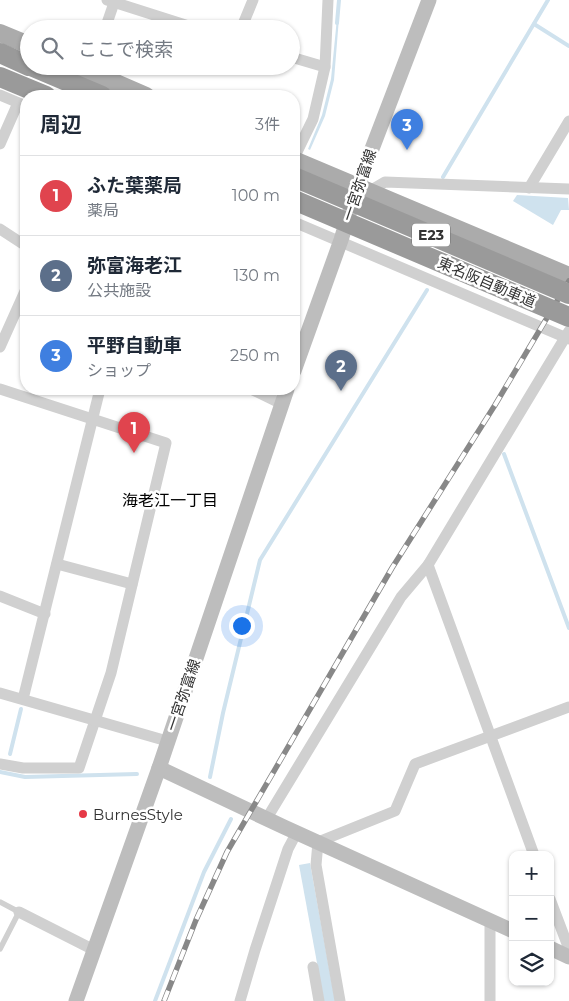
<!DOCTYPE html>
<html lang="ja">
<meta charset="utf-8">
<style>
:root{--surface:#fff;--page:#f6f6f7;--text:#1f2937;--muted:#747a83;--line:#e0e1e3;--accent:#0b8043}
body{margin:0;font-family:Montserrat,"Noto Sans JP",sans-serif;background:var(--page);color:var(--text)}
.controls{position:absolute;right:15px;bottom:15px;display:grid;overflow:hidden;border-radius:10px;box-shadow:0 1px 4px #0004}
.controls button{width:45px;height:45px;display:grid;place-items:center;padding:0;border:0;border-bottom:1px solid var(--line);background:var(--surface);color:var(--text);font:25px sans-serif}
.you{position:absolute;left:241px;top:625px;width:18px;height:18px;margin:-12px;border:4px solid #fff;border-radius:50%;background:#1a73e8;box-shadow:0 0 0 8px #1a73e833}
.badge{display:grid;place-items:center;width:32px;height:32px;border-radius:50%;background:var(--accent);color:#fff;font-size:16px;font-weight:700}
.pin{position:absolute;translate:-50% -41px;filter:drop-shadow(0 1px 2px #0008)}
.pin::after{content:'';position:absolute;top:26px;width:18px;height:15px;background:inherit;clip-path:polygon(0 0,100% 0,50% 100%)}
.list{margin:0;padding:0;list-style:none}
h2{display:flex;justify-content:space-between;align-items:center;height:65px;margin:0;padding:0 20px;font-size:21px}
h2 small{font-size:16px;font-weight:400;color:var(--muted)}
.list li{display:grid;grid-template-columns:32px 1fr auto;gap:15px;align-items:center;box-sizing:border-box;height:80px;padding:0 20px;border-top:1px solid var(--line)}
.list b{display:block;font-size:19px;white-space:nowrap}
.list p{margin:0;font-size:16px;white-space:nowrap;color:var(--muted)}
.list em{font-size:16px;font-style:normal;color:var(--muted)}
.icon{flex:none;width:28px;height:28px;fill:none;stroke:currentColor;stroke-width:2;stroke-linecap:round;stroke-linejoin:round}
.map{position:relative;flex:none;width:569px;height:1001px;overflow:hidden}
.search{position:absolute;background:var(--surface);box-shadow:0 1px 4px #0004;left:20px;top:20px;width:280px;height:55px;display:flex;align-items:center;gap:12px;box-sizing:border-box;padding:0 18px;border-radius:28px;color:var(--muted);font-size:19px}
.panel{position:absolute;background:var(--surface);box-shadow:0 1px 4px #0004;left:20px;top:90px;width:280px;height:305px;border-radius:20px}
.map>svg:first-child{display:block}
.water{fill:#cfe2ee}
.lines{fill:none;stroke-linecap:round;stroke-linejoin:round}
.stream{stroke:#cfe2ee;stroke-width:4}
.lane{stroke:#d0d0d0;stroke-width:5.5}
.street{stroke:#d0d0d0;stroke-width:11}
.secondary{stroke:#bdbdbd;stroke-width:15}
.primary{stroke:#ababab;stroke-width:18}
.highway{stroke:#9a9a9a;stroke-width:20}
.rail-casing{stroke:#888;stroke-width:5.5}
.rail{stroke:#fff;stroke-width:4;stroke-dasharray:11;stroke-linecap:butt}
.highway-bridge{stroke:#9a9a9a;stroke-width:20}
.poi-dot{fill:#e63946;stroke:#fff;stroke-width:2}
.labels{text-anchor:middle;dominant-baseline:central;stroke-width:5;stroke-linejoin:round;paint-order:stroke}
.shield{fill:#fff;stroke:#707070;stroke-width:1}
.shield-label{font-size:14px;font-weight:bold;fill:#333}
.street-label{font-size:15px;fill:#333;stroke:#fff}
.poi-label{font-size:15px;fill:#333;stroke:#fff;text-anchor:start}
.neighbourhood-label{font-size:16px;fill:#000;stroke:#fff}
</style>
<div class="map">
<svg width="569" height="1001" viewBox="0 0 569 1001">
<rect width="100%" height="100%" fill="#fff"/>
<g class="water">
<path d="M337,18H339L334,80L325,116L310,150L308,149L322,115L331,79Z"/>
<path d="M517,195L568,198L569,210H561L553,225L513,201Z"/>
<path d="M310,863L335,1001H324L299,865Z"/>
</g>
<g class="lines">
<g class="stream">
<path d="M337,23L339,0"/>
<path d="M534,24L569,46"/>
<path d="M443,177L548,0"/>
<path d="M504,454L569,628"/>
<path d="M10,754L21,709"/>
<path d="M0,772L25,777L137,774"/>
<path d="M210,777L223,713L260,560L427,290"/>
<path d="M155,1001L204,872L231,819"/>
</g>
<path class="lane" d="M0,902L19,912L0,949"/>
<g class="street">
<path d="M107,0L198,29"/>
<path d="M105,29L115,0"/>
<path d="M241,29L253,0"/>
<path d="M291,57L325,67"/>
<path d="M0,95L26,106"/>
<path d="M0,144L18,103"/>
<path d="M294,158L313,119L325,67L328,0"/>
<path d="M529,188L569,121"/>
<path d="M368,192L385,182L569,189"/>
<path d="M294,222L569,339"/>
<path d="M0,229L26,246"/>
<path d="M0,347L26,289"/>
<path d="M0,389L166,443L111,673L79,768H23L0,764"/>
<path d="M251,389L282,404"/>
<path d="M57,564L132,584"/>
<path d="M428,565L534,855"/>
<path d="M0,596L45,614"/>
<path d="M0,693L167,741"/>
<path d="M23,699L100,389"/>
<path d="M267,818L401,597L428,565L569,331"/>
<path d="M550,899L569,949"/>
<path d="M19,912L94,950"/>
<path d="M313,967L319,1001"/>
<path d="M240,1001L255,950L288,849L297,832"/>
<path d="M340,1001L316,865L318,842L395,811L415,764L569,707"/>
<path d="M490,1001V921"/>
</g>
<g class="secondary">
<path d="M294,371L341,240L357,188L429,0"/>
<path d="M159,768L284,827L513,931"/>
<path d="M550,948L569,957"/>
<path d="M76,1001L159,768L287,389"/>
</g>
<g class="primary">
<path d="M0,33L29,45"/>
<path d="M77,66L146,96"/>
<path d="M294,160L569,276"/>
</g>
<g class="highway">
<path d="M0,53L29,66"/>
<path d="M31,66L102,96"/>
<path d="M0,77L46,96"/>
</g>
<g class="rail-casing">
<path id="rail" d="M164,1001L196,920L227,852L392,568L495,405L569,281"/>
</g>
<use href="#rail" class="rail"/>
<g class="highway-bridge">
<path d="M294,177L569,294"/>
<path d="M294,200L569,317"/>
</g>
</g>
<circle class="poi-dot" cx="83" cy="814" r="5"/>
<g class="labels">
<rect class="shield" x="412" y="223.5" width="38" height="23" rx="4"/>
<g class="shield-label">
<text x="431" y="235">E23</text>
</g>
<g class="street-label">
<text transform="translate(359 185) rotate(-71)">一宮弥富線</text>
<text transform="translate(487 282) rotate(23)">東名阪自動車道</text>
<text transform="translate(183 695) rotate(-71)">一宮弥富線</text>
</g>
<g class="poi-label">
<text x="93" y="814">BurnesStyle</text>
</g>
<g class="neighbourhood-label">
<text x="170" y="500">海老江一丁目</text>
</g>
</g>
</svg>
<div class="controls">
<button>+</button>
<button>−</button>
<button><svg class="icon" aria-label="layers" viewBox="0 0 24 24"><path d="M12 4l9 5-9 5-9-5zM3 14l9 5 9-5"/></svg></button>
</div>
<div class="you"></div>
<div class="pin badge" style="left:134px;top:453px;background:#e0444e">1</div>
<div class="pin badge" style="left:341px;top:391px;background:#5c6f8a">2</div>
<div class="pin badge" style="left:407px;top:150px;background:#3f7fe0">3</div>
<div class="search"><svg class="icon" aria-label="search" viewBox="0 0 24 24"><circle cx="10" cy="10" r="6"/><path d="M15 15l6 6"/></svg>ここで検索</div>
<section class="panel">
<h2>周辺<small>3件</small></h2>
<ul class="list">
<li><span class="badge" style="background:#e0444e">1</span><div><b>ふた葉薬局</b><p>薬局</p></div><em>100 m</em></li>
<li><span class="badge" style="background:#5c6f8a">2</span><div><b>弥富海老江</b><p>公共施設</p></div><em>130 m</em></li>
<li><span class="badge" style="background:#3f7fe0">3</span><div><b>平野自動車</b><p>ショップ</p></div><em>250 m</em></li>
</ul>
</section>
</div>
